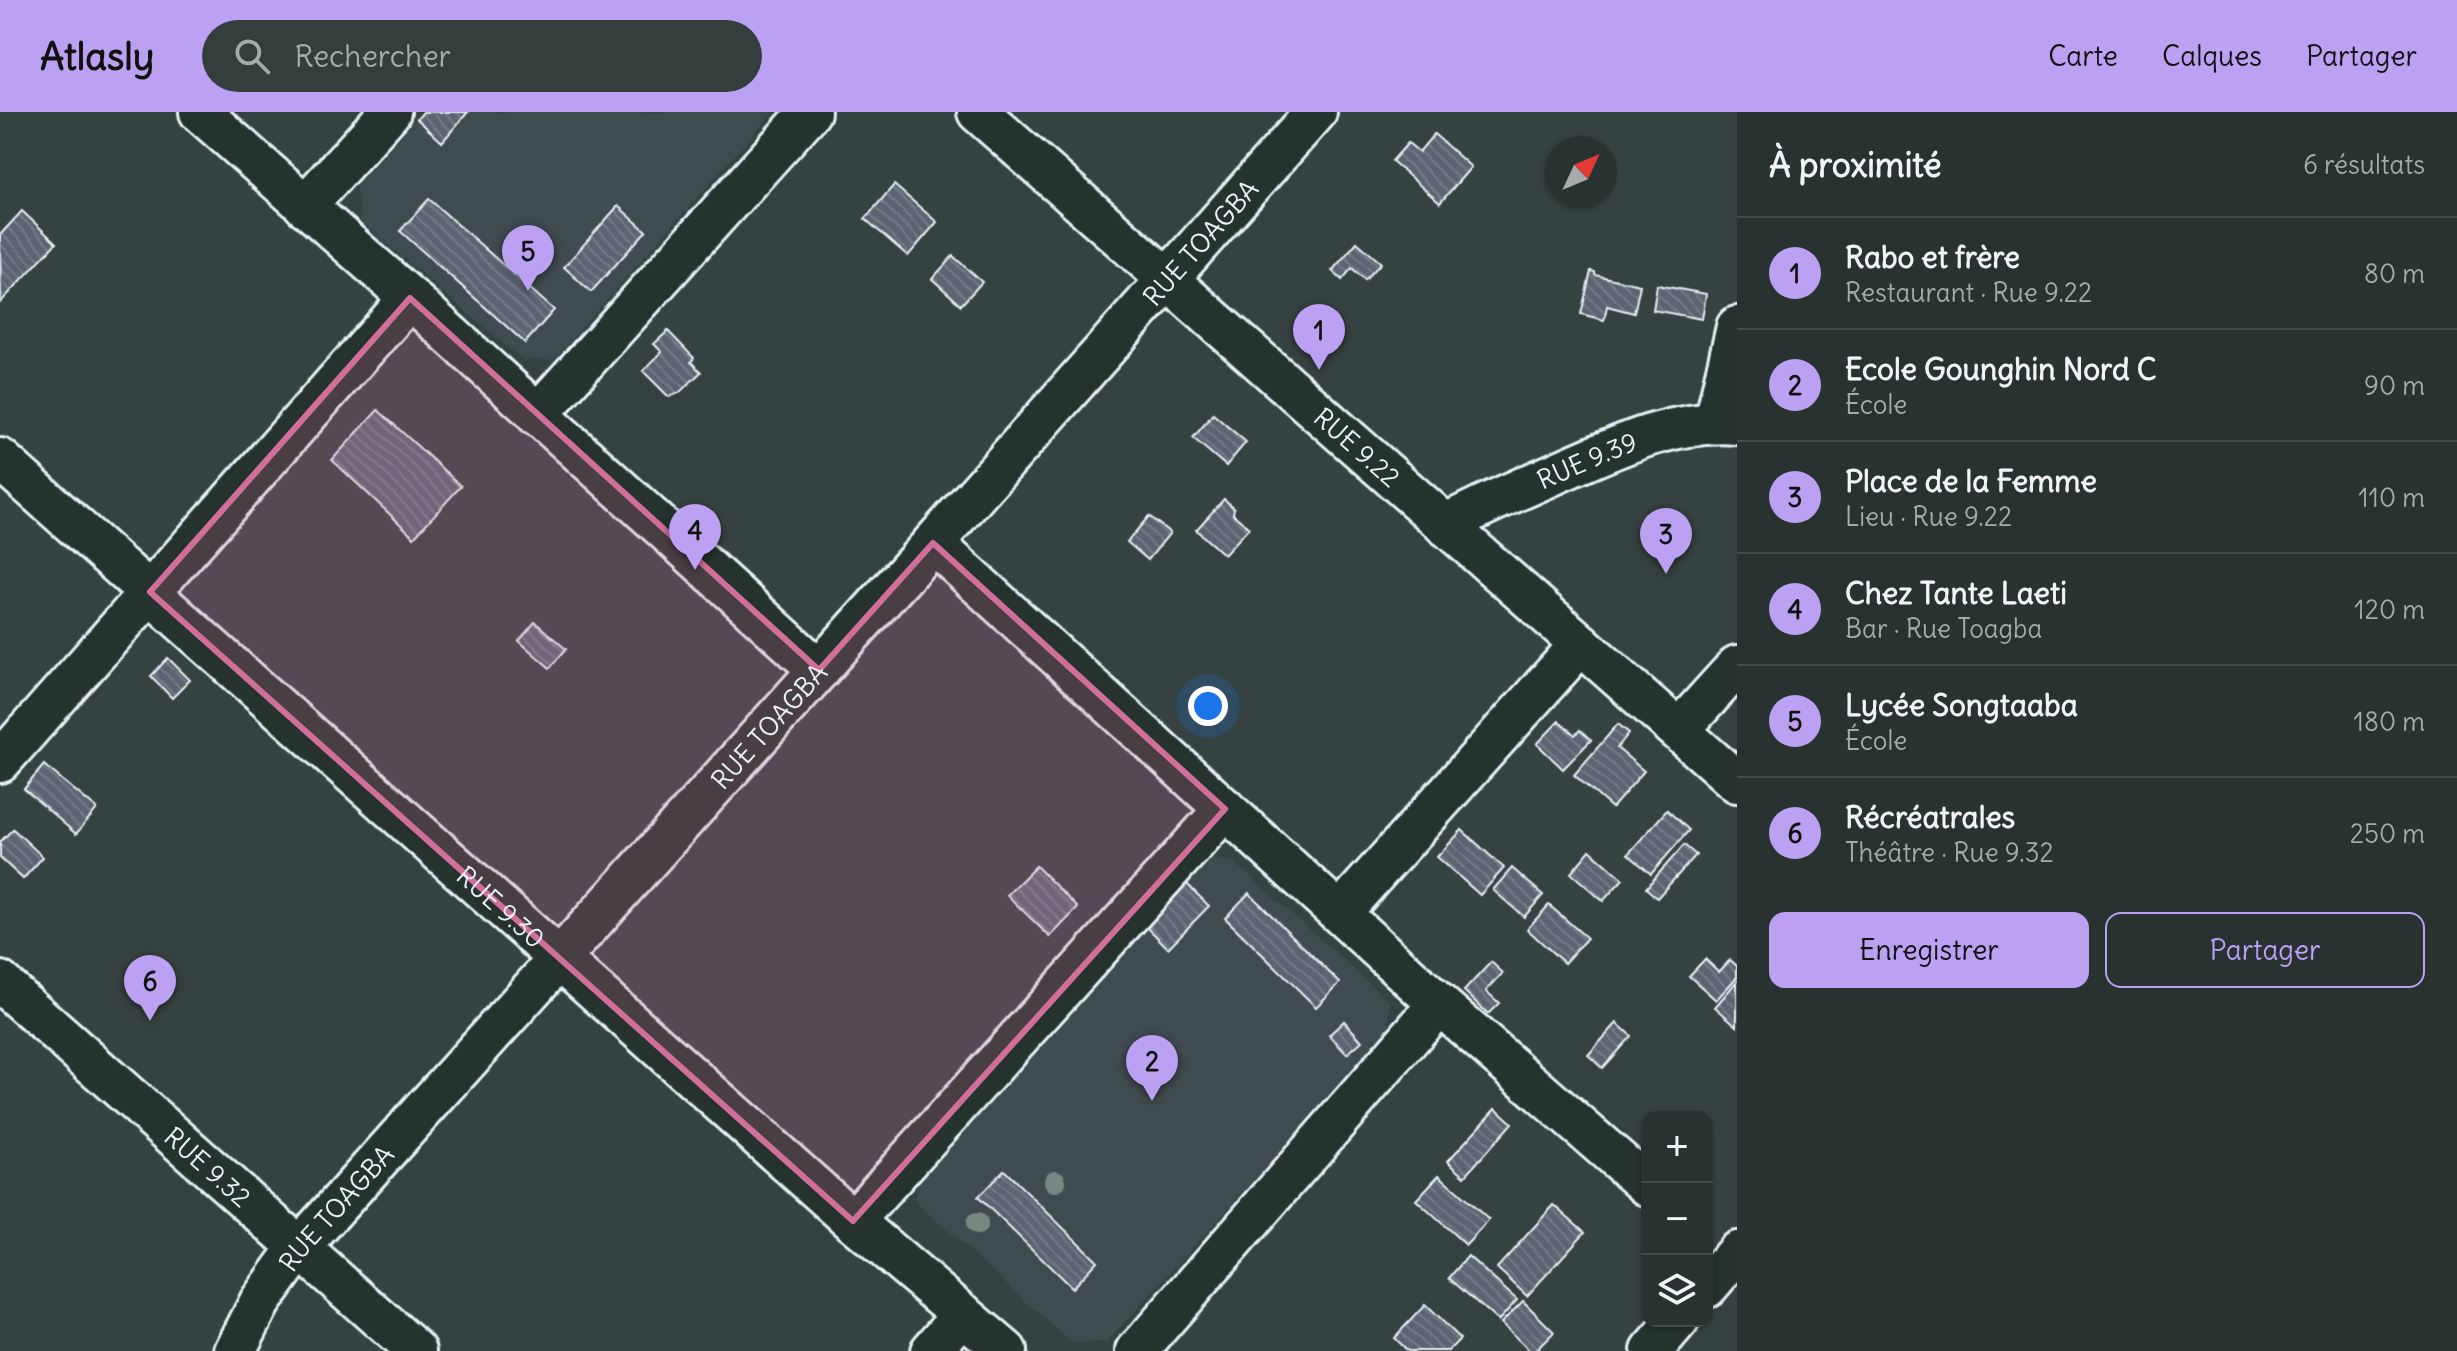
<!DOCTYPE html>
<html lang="fr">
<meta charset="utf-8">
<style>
:root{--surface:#283231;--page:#343e3d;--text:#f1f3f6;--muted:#a5aaab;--line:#444d4d;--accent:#bca0f2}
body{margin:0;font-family:Delius,sans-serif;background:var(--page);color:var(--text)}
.controls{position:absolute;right:24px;bottom:24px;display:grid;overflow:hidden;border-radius:16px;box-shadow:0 2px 6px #0004}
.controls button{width:72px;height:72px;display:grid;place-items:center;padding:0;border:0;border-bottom:2px solid var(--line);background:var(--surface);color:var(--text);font:40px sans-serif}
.compass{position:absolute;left:1545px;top:24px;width:72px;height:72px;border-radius:50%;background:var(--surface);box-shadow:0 2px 6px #0004;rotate:46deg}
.you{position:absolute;left:1208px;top:594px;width:28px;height:28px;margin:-20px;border:6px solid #fff;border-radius:50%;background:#1a73e8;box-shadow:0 0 0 12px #1a73e833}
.badge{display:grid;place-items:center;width:52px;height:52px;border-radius:50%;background:var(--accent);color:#111;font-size:26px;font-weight:700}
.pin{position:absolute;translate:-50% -66px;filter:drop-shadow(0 2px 4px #0008)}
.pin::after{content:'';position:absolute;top:42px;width:28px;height:24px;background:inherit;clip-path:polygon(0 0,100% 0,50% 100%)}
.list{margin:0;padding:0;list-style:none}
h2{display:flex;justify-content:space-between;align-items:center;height:104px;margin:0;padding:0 32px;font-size:34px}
h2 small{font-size:26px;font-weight:400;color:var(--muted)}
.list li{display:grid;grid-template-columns:52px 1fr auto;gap:24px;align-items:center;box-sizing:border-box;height:112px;padding:0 32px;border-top:2px solid var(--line)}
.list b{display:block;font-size:30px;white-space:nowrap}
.list p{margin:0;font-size:26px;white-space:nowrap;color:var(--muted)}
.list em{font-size:26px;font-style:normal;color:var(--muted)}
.actions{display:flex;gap:16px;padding:24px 32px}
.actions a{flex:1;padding:18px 0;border:2px solid var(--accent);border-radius:16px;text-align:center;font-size:28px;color:var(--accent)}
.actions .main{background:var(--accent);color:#111}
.icon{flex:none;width:44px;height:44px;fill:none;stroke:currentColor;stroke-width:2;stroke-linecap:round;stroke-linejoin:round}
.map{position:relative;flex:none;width:1737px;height:1239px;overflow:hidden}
header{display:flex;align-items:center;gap:48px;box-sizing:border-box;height:112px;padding:0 40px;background:var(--accent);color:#111}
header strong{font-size:38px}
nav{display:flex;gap:44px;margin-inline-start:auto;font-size:28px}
.search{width:560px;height:72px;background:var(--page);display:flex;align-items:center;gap:20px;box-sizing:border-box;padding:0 28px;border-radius:44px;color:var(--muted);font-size:30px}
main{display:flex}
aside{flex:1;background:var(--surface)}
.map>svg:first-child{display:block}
.built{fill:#414c4f}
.building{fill:url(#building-back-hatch);stroke:#e8f1f8;stroke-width:2}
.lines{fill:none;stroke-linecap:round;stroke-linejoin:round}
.minor-casing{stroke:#e8f1f8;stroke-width:46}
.minor{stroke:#26332d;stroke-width:40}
.tree{fill:#7a8681}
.marked{fill:#d16f9a;fill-opacity:0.2;stroke:#d16f9a;stroke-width:6;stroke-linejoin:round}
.labels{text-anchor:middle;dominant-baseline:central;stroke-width:6;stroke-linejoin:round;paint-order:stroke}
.street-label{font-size:26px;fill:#e8f1f8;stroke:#26332d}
</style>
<header>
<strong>Atlasly</strong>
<div class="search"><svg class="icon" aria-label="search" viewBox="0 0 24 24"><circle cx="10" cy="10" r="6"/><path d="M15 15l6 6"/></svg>Rechercher</div>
<nav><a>Carte</a><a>Calques</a><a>Partager</a></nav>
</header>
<main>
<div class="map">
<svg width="1737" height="1239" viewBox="0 0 1737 1239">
<defs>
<pattern id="building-back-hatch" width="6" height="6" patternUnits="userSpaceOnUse" patternTransform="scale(2)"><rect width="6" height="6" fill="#5c6471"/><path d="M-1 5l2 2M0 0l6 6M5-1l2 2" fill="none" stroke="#737b86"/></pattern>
</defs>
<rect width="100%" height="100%" fill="#364241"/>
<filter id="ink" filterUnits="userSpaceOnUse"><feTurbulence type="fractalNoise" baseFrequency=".0125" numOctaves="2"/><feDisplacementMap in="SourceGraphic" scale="16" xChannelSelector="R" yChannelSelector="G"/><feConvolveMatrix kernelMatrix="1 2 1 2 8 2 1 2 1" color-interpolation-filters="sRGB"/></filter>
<g filter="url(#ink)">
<g class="built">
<path d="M423,0H773L553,248H523L361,110L356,75Z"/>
<path d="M1196,745L1234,750L1390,890L1389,919L1106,1231H1072L915,1089L917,1060Z"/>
</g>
<g class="building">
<path d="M423,0H468L442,30L417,7Z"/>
<path d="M1434,22L1471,55L1440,91L1392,49L1408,31L1419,40Z"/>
<path d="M894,73L937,110L908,144L865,107Z"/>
<path d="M429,87L554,198L525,231L400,119Z"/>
<path d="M618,94L646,119L591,180L564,155Z"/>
<path d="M22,99L56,131L1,190L0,123Z"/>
<path d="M1357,130L1381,151L1365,168L1352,156L1342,168L1332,159Z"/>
<path d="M953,144L982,170L961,193L932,167Z"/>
<path d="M1591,159L1595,160V163L1640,173L1634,201L1607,194L1604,208L1581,202Z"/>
<path d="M1657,173L1706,182L1702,207L1653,198Z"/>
<path d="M668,219L694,246L691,250L701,260L679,281L669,285L643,259L662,240L654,232Z"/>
<path d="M378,298L461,374L414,425L332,348Z"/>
<path d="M1213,302L1246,330L1226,354L1193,326Z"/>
<path d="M1224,387L1234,396L1233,402L1249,416L1224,443L1196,418Z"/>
<path d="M1149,404L1170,421L1148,448L1127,430Z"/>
<path d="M535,510L566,537L550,556L519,529Z"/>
<path d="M168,546L190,568L172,586L151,564Z"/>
<path d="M1559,609L1575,623L1580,618L1591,628L1563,657L1537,632Z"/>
<path d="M1618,612L1629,621L1617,636L1644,659L1612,696L1574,663Z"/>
<path d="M44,653L97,697L76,722L24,677Z"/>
<path d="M1667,698L1689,718L1651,762L1628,742Z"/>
<path d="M13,717L43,745L23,767L0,746V730Z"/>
<path d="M1462,718L1504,756L1480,783L1437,745Z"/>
<path d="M1684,733L1696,743L1657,786L1646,776Z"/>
<path d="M1590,738L1623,767L1603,789L1571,761Z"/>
<path d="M1036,754L1078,796L1050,825L1007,783Z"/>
<path d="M1512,756L1543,783L1524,805L1493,778Z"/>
<path d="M1183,768L1209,794L1168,836L1142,810Z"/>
<path d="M1249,781L1340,871L1316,895L1225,806Z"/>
<path d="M1549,793L1587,826L1564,851L1527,817Z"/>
<path d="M1705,847L1719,860L1730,848L1737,854V865L1716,888L1689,864Z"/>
<path d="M1491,850L1503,861L1486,879L1499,891L1488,902L1464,879Z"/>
<path d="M1737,869V914L1715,895Z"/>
<path d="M1344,909L1362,929L1347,942L1329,923Z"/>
<path d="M1617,911L1631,924L1602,956L1588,943Z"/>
<path d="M1496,996L1512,1011L1465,1064L1448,1049Z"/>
<path d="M1004,1058L1097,1149L1072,1176L978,1085Z"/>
<path d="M1439,1063L1489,1108L1466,1133L1416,1088Z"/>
<path d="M1554,1093L1585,1120L1527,1184L1497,1156Z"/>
<path d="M1468,1144L1517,1188L1498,1209L1449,1166Z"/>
<path d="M1523,1189L1554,1220L1535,1239H1530L1501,1211Z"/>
<path d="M1425,1193L1460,1227L1448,1239H1407L1394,1226Z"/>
</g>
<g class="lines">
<g class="minor-casing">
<g id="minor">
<path d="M200,0L410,186L819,558"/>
<path id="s1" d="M978,0L1737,670"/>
<path d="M305,94L390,0"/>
<path d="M537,303L810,0"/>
<path d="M1715,310L1737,215"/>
<path id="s2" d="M0,347L853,1109L1006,1239"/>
<path id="s3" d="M1445,413C1478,395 1511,381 1545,366C1605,340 1670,306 1737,312"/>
<path d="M933,431L1439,892L1647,1073"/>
<path d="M1679,618L1737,554"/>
<path d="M0,650L410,186"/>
<path d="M1340,801L1581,532"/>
<path id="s4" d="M0,870L416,1239"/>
<path d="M853,1109L1225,697"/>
<path d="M1707,1175L1737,1140"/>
<path id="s5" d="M235,1239L260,1190L299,1136L933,431L1316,0"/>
<path d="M931,1239L963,1202"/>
<path d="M1137,1239L1439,892"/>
<path d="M1652,1239L1678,1209"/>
</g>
</g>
<use href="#minor" class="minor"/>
</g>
<g class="tree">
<circle cx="1055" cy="1069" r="11"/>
<circle cx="977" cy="1112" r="11"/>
</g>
</g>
<path class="marked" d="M410,186L819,558L933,431L1225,697L853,1109L150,480Z"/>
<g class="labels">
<g class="street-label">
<text stroke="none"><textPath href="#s5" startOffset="1472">RUE TOAGBA</textPath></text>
<text stroke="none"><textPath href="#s1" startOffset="506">RUE 9.22</textPath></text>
<text stroke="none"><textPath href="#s3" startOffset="156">RUE 9.39</textPath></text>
<text stroke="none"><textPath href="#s5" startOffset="824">RUE TOAGBA</textPath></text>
<text stroke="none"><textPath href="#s2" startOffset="672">RUE 9.30</textPath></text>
<text stroke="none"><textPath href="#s4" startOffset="278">RUE 9.32</textPath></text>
<text stroke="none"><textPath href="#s5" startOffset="176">RUE TOAGBA</textPath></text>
</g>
</g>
</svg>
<div class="controls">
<button>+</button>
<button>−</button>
<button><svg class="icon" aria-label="layers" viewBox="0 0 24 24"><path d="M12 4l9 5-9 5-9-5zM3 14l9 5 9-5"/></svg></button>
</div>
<svg class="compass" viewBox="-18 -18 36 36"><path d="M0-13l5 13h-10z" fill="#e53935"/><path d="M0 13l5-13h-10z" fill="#a5aaab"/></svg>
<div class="you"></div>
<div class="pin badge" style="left:1319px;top:258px">1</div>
<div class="pin badge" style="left:1152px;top:989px">2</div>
<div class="pin badge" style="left:1666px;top:462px">3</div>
<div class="pin badge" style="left:695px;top:458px">4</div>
<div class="pin badge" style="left:528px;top:179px">5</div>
<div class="pin badge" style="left:150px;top:909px">6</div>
</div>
<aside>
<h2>À proximité<small>6 résultats</small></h2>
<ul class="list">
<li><span class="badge">1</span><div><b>Rabo et frère</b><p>Restaurant · Rue 9.22</p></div><em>80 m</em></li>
<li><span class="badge">2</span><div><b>Ecole Gounghin Nord C</b><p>École</p></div><em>90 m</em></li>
<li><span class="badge">3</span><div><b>Place de la Femme</b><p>Lieu · Rue 9.22</p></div><em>110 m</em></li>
<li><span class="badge">4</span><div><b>Chez Tante Laeti</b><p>Bar · Rue Toagba</p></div><em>120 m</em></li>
<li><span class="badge">5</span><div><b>Lycée Songtaaba</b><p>École</p></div><em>180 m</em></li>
<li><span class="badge">6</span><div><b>Récréatrales</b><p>Théâtre · Rue 9.32</p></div><em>250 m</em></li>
</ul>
<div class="actions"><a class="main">Enregistrer</a><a>Partager</a></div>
</aside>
</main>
